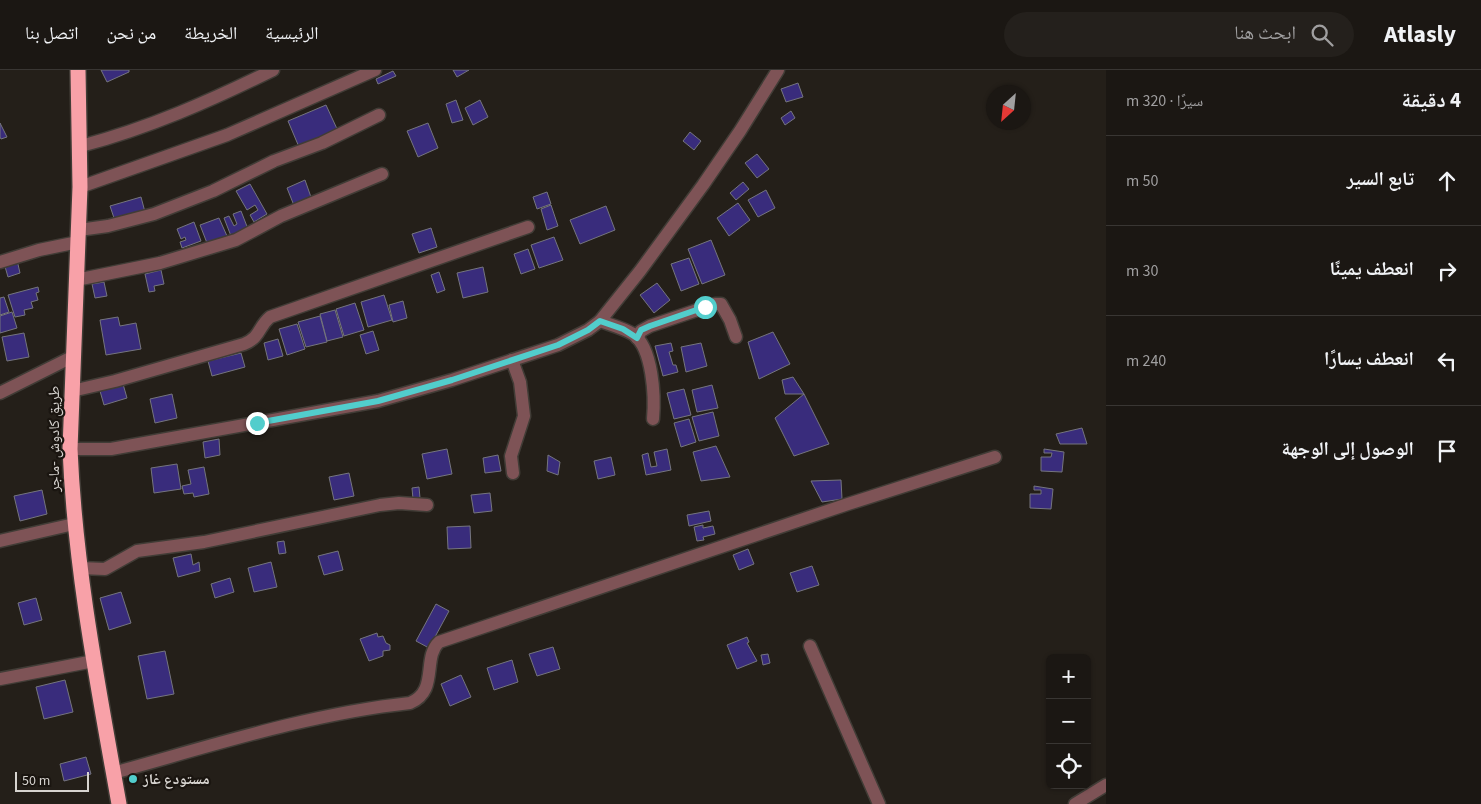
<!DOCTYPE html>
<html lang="ar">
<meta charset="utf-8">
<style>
:root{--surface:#1b1713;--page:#24201c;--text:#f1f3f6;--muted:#a09fa0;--line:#393633}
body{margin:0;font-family:"Source Sans 3","Noto Naskh Arabic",sans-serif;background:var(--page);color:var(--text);direction:rtl}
.controls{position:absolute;right:15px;bottom:15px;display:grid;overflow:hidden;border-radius:8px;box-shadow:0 1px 4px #0004}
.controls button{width:45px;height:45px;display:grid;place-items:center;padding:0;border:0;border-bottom:1px solid var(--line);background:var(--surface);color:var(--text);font:25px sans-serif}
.compass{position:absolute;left:986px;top:15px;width:45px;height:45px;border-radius:50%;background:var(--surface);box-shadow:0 1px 4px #0004;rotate:207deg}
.scale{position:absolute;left:15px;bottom:12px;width:74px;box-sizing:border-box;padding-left:5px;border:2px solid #d7d4d0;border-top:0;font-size:14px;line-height:18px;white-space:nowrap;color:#d7d4d0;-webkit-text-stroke:4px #1a1510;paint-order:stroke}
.stop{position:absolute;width:15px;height:15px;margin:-11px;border:4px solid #52cdcc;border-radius:50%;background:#fff}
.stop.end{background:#52cdcc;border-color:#fff;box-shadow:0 1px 5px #0008}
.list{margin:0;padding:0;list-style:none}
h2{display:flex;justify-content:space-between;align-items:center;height:65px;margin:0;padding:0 20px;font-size:21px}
h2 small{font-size:16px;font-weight:400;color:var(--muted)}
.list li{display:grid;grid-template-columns:32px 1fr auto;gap:15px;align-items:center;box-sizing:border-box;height:90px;padding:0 20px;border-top:1px solid var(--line)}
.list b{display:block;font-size:19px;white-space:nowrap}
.list em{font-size:16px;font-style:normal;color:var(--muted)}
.icon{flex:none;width:28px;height:28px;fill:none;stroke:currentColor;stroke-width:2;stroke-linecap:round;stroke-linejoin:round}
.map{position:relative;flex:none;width:1106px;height:734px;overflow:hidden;direction:ltr}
header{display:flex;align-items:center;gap:30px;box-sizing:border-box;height:70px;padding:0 25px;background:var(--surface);border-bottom:1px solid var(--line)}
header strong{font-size:24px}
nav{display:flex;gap:28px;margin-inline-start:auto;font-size:18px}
.search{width:350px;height:45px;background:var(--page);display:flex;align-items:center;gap:12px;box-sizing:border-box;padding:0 18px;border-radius:28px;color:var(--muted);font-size:19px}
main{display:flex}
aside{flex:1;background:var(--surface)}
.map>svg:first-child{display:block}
.building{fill:#392c7c;stroke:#75757e}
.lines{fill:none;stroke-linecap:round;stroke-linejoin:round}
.minor-casing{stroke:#413c36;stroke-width:15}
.highway-casing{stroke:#413c36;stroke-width:18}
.minor{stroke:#7e5356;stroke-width:12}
.highway{stroke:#f8a1a8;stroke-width:15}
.route{stroke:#52cdcc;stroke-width:6}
.poi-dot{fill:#52cdcc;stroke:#1a1510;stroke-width:2}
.labels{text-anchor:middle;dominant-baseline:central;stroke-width:4.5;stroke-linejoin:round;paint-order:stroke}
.street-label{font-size:15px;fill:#d7d4d0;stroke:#1a1510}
.poi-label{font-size:15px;font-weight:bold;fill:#d7d4d0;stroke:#1a1510;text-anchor:start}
</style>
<header>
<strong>Atlasly</strong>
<div class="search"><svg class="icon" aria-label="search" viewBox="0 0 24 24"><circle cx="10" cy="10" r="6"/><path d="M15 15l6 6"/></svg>ابحث هنا</div>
<nav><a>الرئيسية</a><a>الخريطة</a><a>من نحن</a><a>اتصل بنا</a></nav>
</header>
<main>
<aside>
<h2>4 دقيقة<small>سيرًا · 320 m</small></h2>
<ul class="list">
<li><svg class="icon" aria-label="ahead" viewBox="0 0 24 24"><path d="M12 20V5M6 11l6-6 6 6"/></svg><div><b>تابع السير</b></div><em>50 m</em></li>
<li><svg class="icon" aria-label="right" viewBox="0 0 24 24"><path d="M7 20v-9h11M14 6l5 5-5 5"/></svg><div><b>انعطف يمينًا</b></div><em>30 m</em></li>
<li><svg class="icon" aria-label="left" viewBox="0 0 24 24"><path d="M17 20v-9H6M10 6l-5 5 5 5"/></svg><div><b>انعطف يسارًا</b></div><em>240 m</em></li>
<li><svg class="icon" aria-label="arrive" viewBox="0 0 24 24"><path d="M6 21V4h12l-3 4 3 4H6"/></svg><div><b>الوصول إلى الوجهة</b></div></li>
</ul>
</aside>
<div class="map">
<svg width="1106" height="734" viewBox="0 0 1106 734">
<rect width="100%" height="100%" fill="#241f19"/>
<g class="building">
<path d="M101,0H129V2L107,12Z"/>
<path d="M453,0H469L457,7Z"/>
<path d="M393,1L396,6L378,14L376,9Z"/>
<path d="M798,13L803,27L786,32L781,19Z"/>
<path d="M456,30L463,50L452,53L446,34Z"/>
<path d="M480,30L488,47L473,55L465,38Z"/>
<path d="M326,35L338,61L299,77L288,51Z"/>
<path d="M791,41L795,48L785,55L781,48Z"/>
<path d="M0,53L7,67L1,69L0,67Z"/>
<path d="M428,53L438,78L418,87L407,61Z"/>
<path d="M690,62L701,71L694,80L683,71Z"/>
<path d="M757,84L769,99L757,108L745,93Z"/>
<path d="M305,110L312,130L295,138L287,118Z"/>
<path d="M743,112L749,119L736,130L730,123Z"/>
<path d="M250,114L267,144L254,152L250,145L258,140L255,135L247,140L236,121Z"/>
<path d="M766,120L775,138L758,147L748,130Z"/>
<path d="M547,122L551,134L537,139L533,127Z"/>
<path d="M141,127L145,142L115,151L110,136Z"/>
<path d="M738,133L750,150L729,166L717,148Z"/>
<path d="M551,135L558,156L547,160L541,139Z"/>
<path d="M606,136L615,160L580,174L570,150Z"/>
<path d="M241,141L248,159L231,166L224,148L229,146L234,156L237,154L233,144Z"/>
<path d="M219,148L227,166L207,173L200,155Z"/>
<path d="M194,152L201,171L182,178L180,172L186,170L185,167L181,169L177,159Z"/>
<path d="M431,158L437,177L419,183L412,164Z"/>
<path d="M554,167L563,190L539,198L531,175Z"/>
<path d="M711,170L725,205L702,214L688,179Z"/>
<path d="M528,179L535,199L521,204L514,184Z"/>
<path d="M689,188L699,214L681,221L671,194Z"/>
<path d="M17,190L20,203L8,207L4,193Z"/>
<path d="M483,197L488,222L463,228L457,203Z"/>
<path d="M161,200L164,214L154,216L155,221L149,222L145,204Z"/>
<path d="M439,202L445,220L437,223L431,205Z"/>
<path d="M104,212L107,226L95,228L92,214Z"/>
<path d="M657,213L670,230L654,243L640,225Z"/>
<path d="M38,217L39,222L36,223L38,230L31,232L33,238L24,240L25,245L15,247L8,225Z"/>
<path d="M384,225L392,250L368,257L361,232Z"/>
<path d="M4,227L9,242L0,245V228Z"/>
<path d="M403,231L407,248L393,252L389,235Z"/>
<path d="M355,233L364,260L344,266L336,239Z"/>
<path d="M335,240L343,267L327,271L320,244Z"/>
<path d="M12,242L17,258L0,263V246Z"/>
<path d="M320,246L327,272L306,277L298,252Z"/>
<path d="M118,247L120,256L136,253L141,279L106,285L100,250Z"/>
<path d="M297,254L305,279L287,285L279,259Z"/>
<path d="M373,261L379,280L366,284L360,265Z"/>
<path d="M773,262L790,294L759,309L748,272Z"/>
<path d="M24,263L29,287L7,291L2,267Z"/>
<path d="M278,269L283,286L268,290L264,273Z"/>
<path d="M671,273L673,281L669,282L673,295H676L678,302L663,306L655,276Z"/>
<path d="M701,273L707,296L686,302L681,277Z"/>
<path d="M241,283L245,297L212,306L208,291Z"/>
<path d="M793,307L804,324H785L782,310Z"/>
<path d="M123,314L127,328L104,335L100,321Z"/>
<path d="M712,315L718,338L697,342L692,320Z"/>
<path d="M684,319L691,345L674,349L667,323Z"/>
<path d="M172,324L177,348L155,353L150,329Z"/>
<path d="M804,324L829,374L794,386L775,348Z"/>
<path d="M713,342L719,366L699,371L692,347Z"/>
<path d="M689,349L696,372L681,377L674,353Z"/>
<path d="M1082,358L1087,374H1060L1056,364Z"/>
<path d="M219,369L220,385L205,388L203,372Z"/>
<path d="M716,376L730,407L701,411L693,382Z"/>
<path d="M447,379L452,404L427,409L422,384Z"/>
<path d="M667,379L671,400L646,405L642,385L648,383L651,397L657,396L654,382Z"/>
<path d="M1044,379L1064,382L1062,402L1041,401V387H1051L1052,383H1044Z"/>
<path d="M498,385L501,401L485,403L483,388Z"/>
<path d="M548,385L560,392L558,405L547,401Z"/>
<path d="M611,387L615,405L598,409L594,391Z"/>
<path d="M177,394L181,419L154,423L151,398Z"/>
<path d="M204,397L209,424L194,427L193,423L184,424L182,416L191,414L188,400Z"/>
<path d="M349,403L354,426L334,430L329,407Z"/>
<path d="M841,410L842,429L822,432L811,411Z"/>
<path d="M1034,416L1053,419L1051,439L1030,438V424H1041V420H1034Z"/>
<path d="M419,417L420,428L413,429L412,418Z"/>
<path d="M42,420L47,444L20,451L14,426Z"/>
<path d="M490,423L492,441L474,443L471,425Z"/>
<path d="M709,441L711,451L689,456L687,445Z"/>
<path d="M703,455V458L713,456L715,464L703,467L704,470L697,471L694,457Z"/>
<path d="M470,456L471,478L448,479L447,457Z"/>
<path d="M284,471L286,483L279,484L277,472Z"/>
<path d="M748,479L754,494L739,500L733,485Z"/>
<path d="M338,481L343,500L324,505L318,486Z"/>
<path d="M191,484L193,495L199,492L200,501L178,507L173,488Z"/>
<path d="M271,492L277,517L254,522L248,498Z"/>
<path d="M812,496L819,515L797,522L790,503Z"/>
<path d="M230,508L234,522L215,528L211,514Z"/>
<path d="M121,522L131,553L109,560L100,528Z"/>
<path d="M36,528L42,550L24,555L18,533Z"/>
<path d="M436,534L449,541L429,578L416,571Z"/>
<path d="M377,563L378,567L383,566L386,573L390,575V580L383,581V586L369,591L360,569Z"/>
<path d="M747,567L749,572L747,573L757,591L737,599L727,575Z"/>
<path d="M553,577L560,599L537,606L529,584Z"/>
<path d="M165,581L174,624L147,629L138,586Z"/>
<path d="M768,584L770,593L763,595L761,585Z"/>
<path d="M512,590L518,612L494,620L487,598Z"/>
<path d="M461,605L471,627L450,636L441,614Z"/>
<path d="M65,610L73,642L44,649L36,617Z"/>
<path d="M86,687L91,704L64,711L60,694Z"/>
</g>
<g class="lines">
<g class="minor-casing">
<g id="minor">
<path d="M81,76C149,58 210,31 273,0"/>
<path d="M80,117L227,65L375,0"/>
<path d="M79,160L108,156L154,144L213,121L274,91L322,73L379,45"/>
<path d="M0,192L39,180L78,172"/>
<path d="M76,210L160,193L236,170L281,146L382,104"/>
<path d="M600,251C611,255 623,258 633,264C653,278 655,327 653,349"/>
<path d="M637,268L641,261L650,256L715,234H721L730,250L736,267"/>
<path d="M512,290L520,312L524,346L511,386L513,403"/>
<path d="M72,321L115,311L244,274C261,267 258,257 270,247L528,157"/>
<path d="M0,323L72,287"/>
<path d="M70,379H111L378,331L452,310L558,275L588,260L600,251L640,201L703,115L740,61L778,0"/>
<path d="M0,471L74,454"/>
<path d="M80,498L105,499L137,481L204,472L380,435L399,433L427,435"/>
<path d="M810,576L879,734"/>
<path d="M0,609L94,591"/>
<path d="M113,703C211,676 308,644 410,633C439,621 422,588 439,572L848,434L995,387"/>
<path d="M1075,734L1106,715"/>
</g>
</g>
<g class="highway-casing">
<path id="highway" d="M78,0L80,117L70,379C75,499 98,616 119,734"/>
</g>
<use href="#minor" class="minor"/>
<use href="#highway" class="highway"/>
</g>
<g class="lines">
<path class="route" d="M257,353L378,331L452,310L558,275L588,260L600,251L623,259L637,268L641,260L650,256L705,237"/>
</g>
<circle class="poi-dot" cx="133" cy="709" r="5"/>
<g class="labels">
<g class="street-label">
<text transform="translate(54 369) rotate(-90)">طريق كادوش -ماجر</text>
</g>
<g class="poi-label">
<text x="143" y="709">مستودع غاز</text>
</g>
</g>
</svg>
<div class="controls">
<button>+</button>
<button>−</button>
<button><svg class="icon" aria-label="locate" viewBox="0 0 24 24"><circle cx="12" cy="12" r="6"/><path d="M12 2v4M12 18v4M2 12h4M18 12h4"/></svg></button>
</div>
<svg class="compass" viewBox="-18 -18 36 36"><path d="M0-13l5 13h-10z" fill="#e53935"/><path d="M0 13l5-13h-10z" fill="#a09fa0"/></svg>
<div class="scale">50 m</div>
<div class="stop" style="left:705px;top:237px"></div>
<div class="stop end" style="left:257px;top:353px"></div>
</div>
</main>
